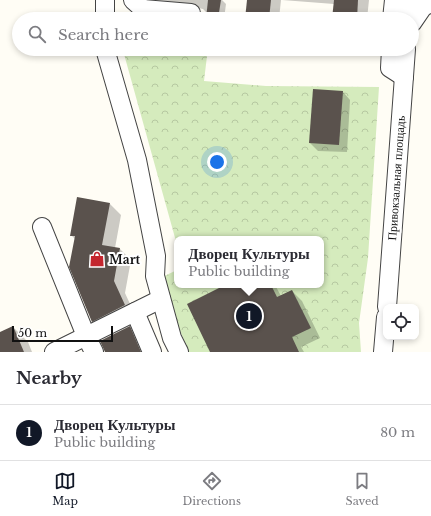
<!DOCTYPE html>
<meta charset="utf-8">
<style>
:root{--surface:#fff;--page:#f2f2f3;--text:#2b2b33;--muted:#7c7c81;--line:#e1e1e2;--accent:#111827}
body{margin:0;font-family:"Libre Baskerville",serif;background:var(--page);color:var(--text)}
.controls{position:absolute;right:12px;bottom:12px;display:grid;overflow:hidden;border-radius:8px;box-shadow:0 2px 6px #0003}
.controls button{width:36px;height:36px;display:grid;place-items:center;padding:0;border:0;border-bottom:1px solid var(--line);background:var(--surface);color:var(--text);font:20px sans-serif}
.scale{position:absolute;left:12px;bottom:10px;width:101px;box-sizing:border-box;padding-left:4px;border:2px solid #111;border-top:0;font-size:11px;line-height:14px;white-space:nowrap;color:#111;-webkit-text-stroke:3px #fff;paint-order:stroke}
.you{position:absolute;left:217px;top:162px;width:14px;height:14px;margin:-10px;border:3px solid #fff;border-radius:50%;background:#1a73e8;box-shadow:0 0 0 6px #1a73e833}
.badge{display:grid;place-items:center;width:26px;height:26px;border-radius:50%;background:var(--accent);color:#fff;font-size:13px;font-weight:700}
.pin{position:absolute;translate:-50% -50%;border:2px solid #fff;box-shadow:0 1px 4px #0006}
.popup{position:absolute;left:174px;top:236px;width:150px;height:52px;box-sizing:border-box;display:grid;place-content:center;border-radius:8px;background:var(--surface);filter:drop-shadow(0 1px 3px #0005);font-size:13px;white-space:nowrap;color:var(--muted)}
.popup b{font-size:15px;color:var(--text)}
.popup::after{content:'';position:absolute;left:50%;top:100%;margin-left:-8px;border:8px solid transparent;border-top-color:var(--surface)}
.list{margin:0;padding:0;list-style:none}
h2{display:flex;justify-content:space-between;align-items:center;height:52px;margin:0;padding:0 16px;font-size:17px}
h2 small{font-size:13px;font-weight:400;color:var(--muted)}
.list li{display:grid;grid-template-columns:26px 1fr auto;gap:12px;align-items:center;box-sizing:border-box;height:56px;padding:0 16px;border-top:1px solid var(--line)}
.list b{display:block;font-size:15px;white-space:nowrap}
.list p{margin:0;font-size:13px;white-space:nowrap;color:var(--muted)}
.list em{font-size:13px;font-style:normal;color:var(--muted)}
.icon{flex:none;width:22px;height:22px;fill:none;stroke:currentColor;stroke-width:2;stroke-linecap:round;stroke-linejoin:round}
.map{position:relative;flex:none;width:431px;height:352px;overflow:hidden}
.search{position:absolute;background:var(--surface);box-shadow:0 2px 6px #0003;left:12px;right:12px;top:12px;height:44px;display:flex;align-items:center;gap:10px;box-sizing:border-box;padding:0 14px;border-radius:22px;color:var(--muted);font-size:15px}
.sheet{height:108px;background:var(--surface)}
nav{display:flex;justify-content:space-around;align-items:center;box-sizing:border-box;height:56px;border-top:1px solid var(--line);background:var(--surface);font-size:11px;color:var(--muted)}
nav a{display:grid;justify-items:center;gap:2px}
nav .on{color:var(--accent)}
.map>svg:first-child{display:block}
.park{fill:url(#park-crowns)}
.shadow{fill:#0003}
.building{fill:#5a524d}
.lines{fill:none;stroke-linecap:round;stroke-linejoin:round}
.minor-casing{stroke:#444;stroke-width:20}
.minor{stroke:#fff;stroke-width:18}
.labels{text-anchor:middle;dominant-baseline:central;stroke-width:4;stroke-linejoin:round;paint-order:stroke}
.street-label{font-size:12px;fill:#111;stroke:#fff}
.poi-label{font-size:12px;font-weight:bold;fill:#111;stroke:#fff;text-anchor:start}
</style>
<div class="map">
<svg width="431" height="352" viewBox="0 0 431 352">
<defs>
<pattern id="park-crowns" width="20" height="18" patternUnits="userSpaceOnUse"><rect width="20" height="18" fill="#d5ebbd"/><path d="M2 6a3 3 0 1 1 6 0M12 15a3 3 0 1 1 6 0" fill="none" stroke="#b6c8a1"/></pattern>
</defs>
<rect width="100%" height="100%" fill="#fffdf5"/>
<path class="park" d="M124,54L207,56L204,81L266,86L379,87L368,258L359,323L361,352H189L158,279L177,270V285H321V239H177V245Z"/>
<g class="shadow">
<path d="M149,0H222L226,4L224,19H207V13L203,9L198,8L154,4Z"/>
<path d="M248,0H281L279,19H246Z"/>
<path d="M282,0H369L367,19H333L334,4Z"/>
<path d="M187,49H221V51Z"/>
<path d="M343,92L350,100L347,152L318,151L310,143Z"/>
<path d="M110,204L121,215L115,248L120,249L131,260L125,293L136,317L104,332L92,321L75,239L71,235Z"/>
<path d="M228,285H275L281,296L292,291L302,301L320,338L301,347L304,352H211Z"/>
<path d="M13,327L28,342L32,352H0V333Z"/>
<path d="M129,327L142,340L147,352H107Z"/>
</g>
<g class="building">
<path d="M208,0H221L218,19H206Z"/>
<path d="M247,0H271L269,19H245Z"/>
<path d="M334,0H358L357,19H332Z"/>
<path d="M313,89L343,91L339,145L309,143Z"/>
<path d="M77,197L110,203L102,245L120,248L114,281L125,305L92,322L69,267L75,236H70Z"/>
<path d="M225,285H271L277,297L292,290L311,328L292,337L299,352H210L187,304Z"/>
<path d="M13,326L24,352H0V332Z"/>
<path d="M130,326L141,352H105L100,341Z"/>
</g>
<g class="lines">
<g class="minor-casing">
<g id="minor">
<path d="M105,0V19"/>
<path d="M133,0L143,9L191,13"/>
<path d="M392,19L394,0"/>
<path d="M408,19L409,0"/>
<path d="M412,23L423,7L431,3"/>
<path d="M105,49L137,160L156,256L155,276L172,338L179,352"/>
<path d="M391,49L390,68L404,77"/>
<path d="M42,227L86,336L94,352"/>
<path d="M387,307L406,49"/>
<path d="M135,312L152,352"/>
<path d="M54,352L161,299"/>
<path d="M383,352L386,317"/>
</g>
</g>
<use href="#minor" class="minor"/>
</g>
<defs>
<g id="shop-bare" transform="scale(1.2)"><path d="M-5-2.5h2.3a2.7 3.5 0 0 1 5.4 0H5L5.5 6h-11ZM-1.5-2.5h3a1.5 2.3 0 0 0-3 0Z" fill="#c4262e" stroke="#fff" stroke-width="2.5" paint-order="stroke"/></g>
</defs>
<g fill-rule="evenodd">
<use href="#shop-bare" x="97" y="259"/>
</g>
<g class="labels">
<g class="street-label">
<text transform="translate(396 178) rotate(-86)">Привокзальная площадь</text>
</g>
<g class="poi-label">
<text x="109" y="259">Mart</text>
</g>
</g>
</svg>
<div class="controls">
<button><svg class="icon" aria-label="locate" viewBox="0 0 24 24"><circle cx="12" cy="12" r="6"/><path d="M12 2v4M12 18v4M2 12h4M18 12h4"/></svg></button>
</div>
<div class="scale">50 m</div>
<div class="you"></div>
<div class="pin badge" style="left:249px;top:316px">1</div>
<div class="popup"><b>Дворец Культуры</b>Public building</div>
<div class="search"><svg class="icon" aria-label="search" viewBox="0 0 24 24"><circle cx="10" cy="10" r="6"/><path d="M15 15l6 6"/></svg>Search here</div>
</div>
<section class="sheet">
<h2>Nearby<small></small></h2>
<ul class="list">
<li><span class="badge">1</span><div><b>Дворец Культуры</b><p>Public building</p></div><em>80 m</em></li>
</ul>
</section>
<nav>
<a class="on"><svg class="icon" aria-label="map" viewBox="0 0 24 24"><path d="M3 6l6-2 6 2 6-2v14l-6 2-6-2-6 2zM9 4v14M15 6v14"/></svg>Map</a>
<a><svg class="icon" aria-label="directions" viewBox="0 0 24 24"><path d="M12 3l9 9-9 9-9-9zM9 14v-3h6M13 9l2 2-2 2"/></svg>Directions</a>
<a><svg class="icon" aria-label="saved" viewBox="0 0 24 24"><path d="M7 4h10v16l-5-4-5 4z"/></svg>Saved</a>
</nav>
